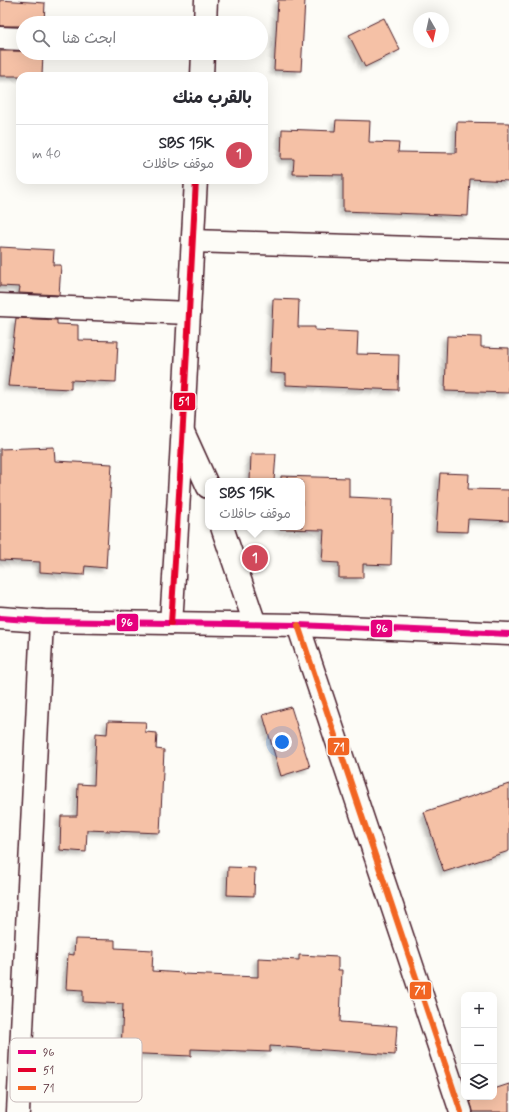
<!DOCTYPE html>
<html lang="ar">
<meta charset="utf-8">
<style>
:root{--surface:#fff;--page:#f7f7f7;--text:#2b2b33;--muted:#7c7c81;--line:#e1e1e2;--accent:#d1495b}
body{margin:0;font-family:Mynerve,"Playpen Sans Arabic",sans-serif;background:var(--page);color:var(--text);direction:rtl}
.controls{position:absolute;right:12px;bottom:12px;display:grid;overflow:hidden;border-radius:8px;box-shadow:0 4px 16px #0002}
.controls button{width:36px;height:36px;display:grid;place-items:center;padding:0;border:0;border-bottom:1px solid var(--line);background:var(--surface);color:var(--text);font:20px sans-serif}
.compass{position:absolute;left:413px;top:12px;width:36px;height:36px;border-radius:50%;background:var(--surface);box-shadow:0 4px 16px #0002;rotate:171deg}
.you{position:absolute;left:282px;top:742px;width:14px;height:14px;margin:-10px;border:3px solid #fff;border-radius:50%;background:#1a73e8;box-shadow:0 0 0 6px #1a73e833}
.badge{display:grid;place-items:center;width:26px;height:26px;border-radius:50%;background:var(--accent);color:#fff;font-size:13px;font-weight:700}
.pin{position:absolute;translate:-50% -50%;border:2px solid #fff;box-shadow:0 1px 4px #0006}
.popup{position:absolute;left:205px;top:478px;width:100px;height:52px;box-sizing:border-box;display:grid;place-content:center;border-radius:8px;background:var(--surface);filter:drop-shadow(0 1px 3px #0005);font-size:13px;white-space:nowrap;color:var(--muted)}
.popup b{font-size:15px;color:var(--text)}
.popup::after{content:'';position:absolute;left:50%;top:100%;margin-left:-8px;border:8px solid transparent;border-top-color:var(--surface)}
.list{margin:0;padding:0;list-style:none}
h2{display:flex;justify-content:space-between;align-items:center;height:52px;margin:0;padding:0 16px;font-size:17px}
h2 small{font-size:13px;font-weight:400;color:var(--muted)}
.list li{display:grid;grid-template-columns:26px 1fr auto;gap:12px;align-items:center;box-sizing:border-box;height:60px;padding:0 16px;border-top:1px solid var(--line)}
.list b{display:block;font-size:15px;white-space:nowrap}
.list p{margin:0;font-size:13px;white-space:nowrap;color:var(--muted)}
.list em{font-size:13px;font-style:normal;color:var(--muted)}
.icon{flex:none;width:22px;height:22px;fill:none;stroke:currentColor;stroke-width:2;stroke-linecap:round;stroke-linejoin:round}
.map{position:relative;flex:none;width:509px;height:1112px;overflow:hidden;direction:ltr}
.search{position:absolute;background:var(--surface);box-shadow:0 4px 16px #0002;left:16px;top:16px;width:252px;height:44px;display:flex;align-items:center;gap:10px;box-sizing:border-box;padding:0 14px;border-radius:22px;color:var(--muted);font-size:15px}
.panel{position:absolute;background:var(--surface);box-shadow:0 4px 16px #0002;left:16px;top:72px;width:252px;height:112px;border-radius:12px;direction:rtl}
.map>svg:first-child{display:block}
.building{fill:#f5c1a6;stroke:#4a1f2b;filter:url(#shadow)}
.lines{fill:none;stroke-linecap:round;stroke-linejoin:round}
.minor-casing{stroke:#4a1f2b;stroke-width:25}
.tertiary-casing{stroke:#4a1f2b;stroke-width:25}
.secondary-casing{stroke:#4a1f2b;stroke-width:25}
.minor{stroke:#fdfcf7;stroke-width:22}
.tertiary{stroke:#fdfcf7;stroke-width:22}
.secondary{stroke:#fdfcf7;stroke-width:22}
.bus-1-casing{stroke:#fdfcf7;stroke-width:9}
.bus-2-casing{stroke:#fdfcf7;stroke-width:9}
.bus-3-casing{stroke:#fdfcf7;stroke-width:9}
.bus-1{stroke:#e5007d;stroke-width:6}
.bus-2{stroke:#e4002b;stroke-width:6}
.bus-3{stroke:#f26522;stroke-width:6}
.key{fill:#fdfcf7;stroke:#c7baba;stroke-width:1}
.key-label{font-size:11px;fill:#4a1f2b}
.line-badge{stroke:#fdfcf7;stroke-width:1.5}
.badge-label{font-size:11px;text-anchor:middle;font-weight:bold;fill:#fff}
</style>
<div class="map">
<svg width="509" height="1112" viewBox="0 0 509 1112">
<defs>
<filter id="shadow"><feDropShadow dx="-3.5" dy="3.5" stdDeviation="2" flood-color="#0004"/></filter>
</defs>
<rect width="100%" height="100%" fill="#fdfcf7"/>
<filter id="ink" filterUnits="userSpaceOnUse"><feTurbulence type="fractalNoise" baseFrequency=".025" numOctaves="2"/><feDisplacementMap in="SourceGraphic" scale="8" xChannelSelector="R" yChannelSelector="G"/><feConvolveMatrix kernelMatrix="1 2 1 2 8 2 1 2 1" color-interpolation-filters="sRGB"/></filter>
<g filter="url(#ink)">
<g class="building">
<path d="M0,0L45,3L44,23H23V26H0Z"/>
<path d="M278,0H305L301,71L274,70Z"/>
<path d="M384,18L400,50L365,67L349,35Z"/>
<path d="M0,51H23V53H43L42,76H0Z"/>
<path d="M336,120L370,121L369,142L399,143L398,152L456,153L457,122L509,123V181L470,179L468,216L343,211V175L293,174L294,159H281L282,129L335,131Z"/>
<path d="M0,247L54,250L53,265H61L59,295L19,293L20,287L0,286Z"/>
<path d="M273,299L299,300L298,327H315V330L358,332L357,354L399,355L398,390L286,385V374L270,373Z"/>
<path d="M16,318L57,320V324L78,325V340L118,341L116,382L71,380V389L8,386Z"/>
<path d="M447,336L481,337V347L509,348V393L445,391Z"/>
<path d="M54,447L55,461L112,464L106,568L85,566L84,575L40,572V562L0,560V449Z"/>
<path d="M251,454H276L274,481H250Z"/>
<path d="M440,473L469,474L468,489L509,490V521L468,519L467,532L436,531Z"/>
<path d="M281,476L349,478V497L393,499L391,565L363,564V578H339V563L322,562L324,530L279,529V527H302V481H281Z"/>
<path d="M291,707L310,767L281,776L263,715Z"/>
<path d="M108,721L146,722L145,732L157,733L156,749L164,750L160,833L87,830L86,852L60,850L61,816H77L78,784L94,785L96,733L107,734Z"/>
<path d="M509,784V851L444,872L424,812Z"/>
<path d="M228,867L255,868L254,896L227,895Z"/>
<path d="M75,939L115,940V948L153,950L152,971L183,973V974L258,977V958L299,960V955L338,957V970H342L340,1022L397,1026L395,1055L270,1046V1052L191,1049V1056L121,1053L123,1004L83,1002V990L66,989L68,954L74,955Z"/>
<path d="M509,1084V1112H473L469,1097H494V1089Z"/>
</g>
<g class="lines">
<g class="minor-casing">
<g id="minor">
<path d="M0,38L23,39"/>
<path d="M193,241L509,251"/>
<path d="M0,305L189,313"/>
<path d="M298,625L461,1112"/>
<path d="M18,1112L42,621"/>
</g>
</g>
<g class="tertiary-casing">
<g id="tertiary">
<path d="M205,23L206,0"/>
<path d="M202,76L203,53"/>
<path d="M184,434L208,487"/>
<path d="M222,527L255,624"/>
<path d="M171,623C181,476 188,328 196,180"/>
</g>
</g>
<g class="secondary-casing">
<path id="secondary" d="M0,618L42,621L298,625L509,634"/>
</g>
<use href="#minor" class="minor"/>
<use href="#tertiary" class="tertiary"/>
<use href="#secondary" class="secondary"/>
<g class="bus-1-casing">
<path id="bus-1" d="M0,618L42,621L298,625L509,634"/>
</g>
<g class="bus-2-casing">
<path id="bus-2" d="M171,623C181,476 188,328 196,180"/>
</g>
<g class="bus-3-casing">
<path id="bus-3" d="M298,625L461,1112"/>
</g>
<use href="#bus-1" class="bus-1"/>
<use href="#bus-2" class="bus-2"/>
<use href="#bus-3" class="bus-3"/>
</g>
</g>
<rect x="10" y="1038" width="132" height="64" rx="6" class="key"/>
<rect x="18" y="1050" width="18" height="4" fill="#e5007d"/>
<rect x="18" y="1068" width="18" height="4" fill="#e4002b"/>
<rect x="18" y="1086" width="18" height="4" fill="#f26522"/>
<g class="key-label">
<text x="43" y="1056">96</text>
<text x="43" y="1074">51</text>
<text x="43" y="1092">71</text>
</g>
<g class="line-badge">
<rect x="173" y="392" width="23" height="19" rx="4" fill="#e4002b"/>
<rect x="116" y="613" width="23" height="19" rx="4" fill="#e5007d"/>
<rect x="370" y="619" width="23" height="19" rx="4" fill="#e5007d"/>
<rect x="327" y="737" width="23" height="19" rx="4" fill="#f26522"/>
<rect x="409" y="981" width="23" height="19" rx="4" fill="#f26522"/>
</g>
<g class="badge-label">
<text x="184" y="405">51</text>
<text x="127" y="626">96</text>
<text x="382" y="632">96</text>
<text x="339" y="751">71</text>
<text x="420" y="994">71</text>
</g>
</svg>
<div class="controls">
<button>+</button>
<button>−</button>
<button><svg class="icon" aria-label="layers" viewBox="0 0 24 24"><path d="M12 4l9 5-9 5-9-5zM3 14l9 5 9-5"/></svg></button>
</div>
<svg class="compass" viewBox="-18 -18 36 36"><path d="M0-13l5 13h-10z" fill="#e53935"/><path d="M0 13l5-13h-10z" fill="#7c7c81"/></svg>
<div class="you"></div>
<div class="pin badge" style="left:255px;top:558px">1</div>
<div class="popup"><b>SBS 15K</b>موقف حافلات</div>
<div class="search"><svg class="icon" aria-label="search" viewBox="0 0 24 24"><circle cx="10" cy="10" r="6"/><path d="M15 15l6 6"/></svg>ابحث هنا</div>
<section class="panel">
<h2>بالقرب منك<small></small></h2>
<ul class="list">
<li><span class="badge">1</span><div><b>SBS 15K</b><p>موقف حافلات</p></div><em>40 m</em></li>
</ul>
</section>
</div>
